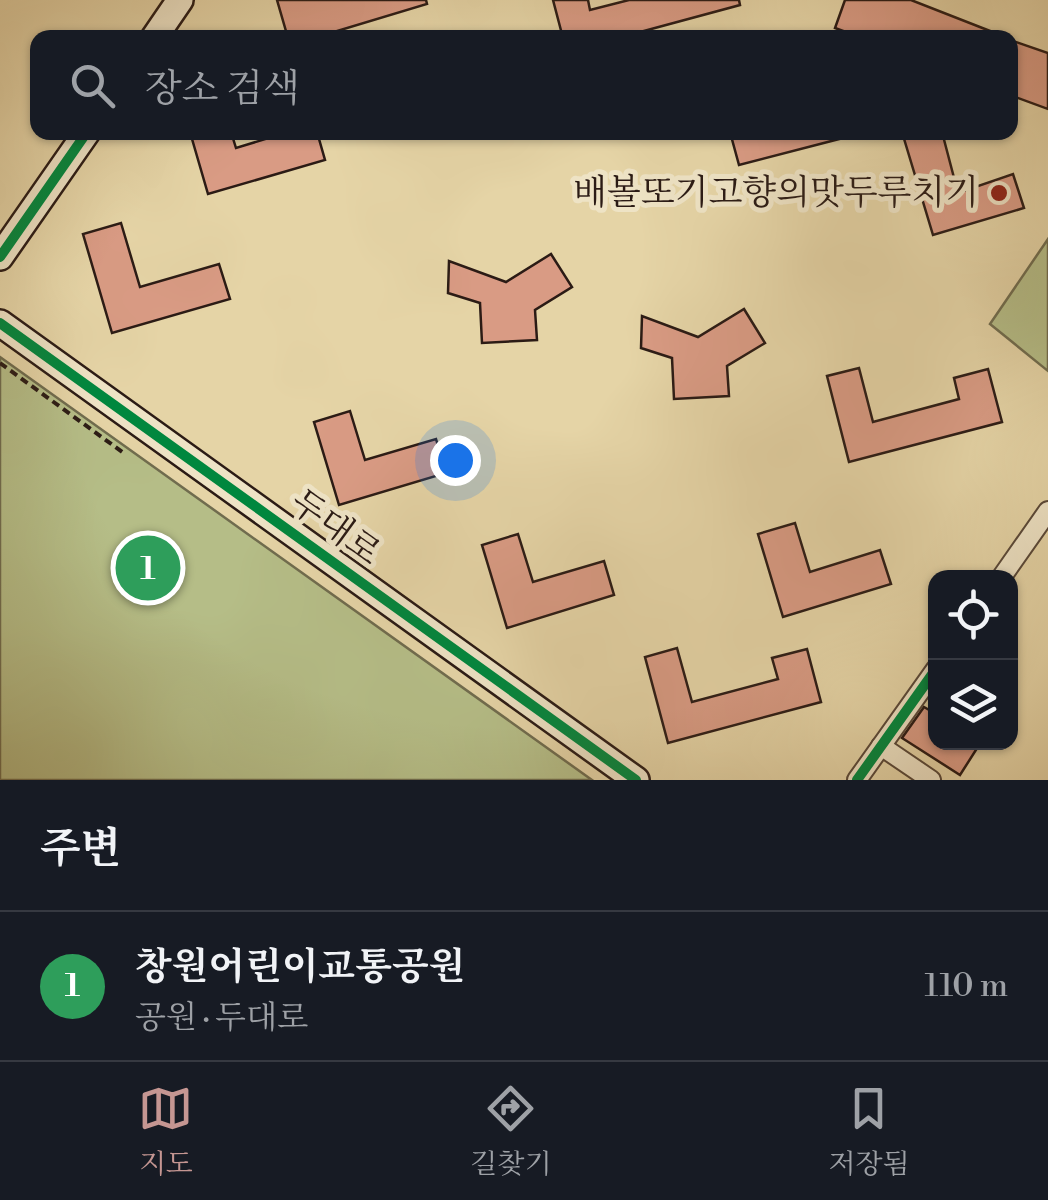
<!DOCTYPE html>
<html lang="ko">
<meta charset="utf-8">
<style>
:root{--surface:#171b24;--page:#242831;--text:#f1f3f6;--muted:#9ea1a6;--line:#363941;--accent:#c59692}
body{margin:0;font-family:"Libre Bodoni","Noto Serif KR",serif;background:var(--page);color:var(--text)}
.controls{position:absolute;right:30px;bottom:30px;display:grid;overflow:hidden;border-radius:20px;box-shadow:0 2px 8px #0004}
.controls button{width:90px;height:90px;display:grid;place-items:center;padding:0;border:0;border-bottom:2px solid var(--line);background:var(--surface);color:var(--text);font:50px sans-serif}
.you{position:absolute;left:455px;top:460px;width:35px;height:35px;margin:-25px;border:8px solid #fff;border-radius:50%;background:#1a73e8;box-shadow:0 0 0 15px #1a73e833}
.badge{display:grid;place-items:center;width:65px;height:65px;border-radius:50%;background:var(--accent);color:#fff;font-size:32px;font-weight:700}
.pin{position:absolute;translate:-50% -50%;border:5px solid #fff;box-shadow:0 2px 10px #0006}
.list{margin:0;padding:0;list-style:none}
h2{display:flex;justify-content:space-between;align-items:center;height:130px;margin:0;padding:0 40px;font-size:42px}
h2 small{font-size:32px;font-weight:400;color:var(--muted)}
.list li{display:grid;grid-template-columns:65px 1fr auto;gap:30px;align-items:center;box-sizing:border-box;height:150px;padding:0 40px;border-top:2px solid var(--line)}
.list b{display:block;font-size:38px;white-space:nowrap}
.list p{margin:0;font-size:32px;white-space:nowrap;color:var(--muted)}
.list em{font-size:32px;font-style:normal;color:var(--muted)}
.icon{flex:none;width:55px;height:55px;fill:none;stroke:currentColor;stroke-width:2;stroke-linecap:round;stroke-linejoin:round}
.map{position:relative;flex:none;width:1048px;height:780px;overflow:hidden}
.search{position:absolute;background:var(--surface);box-shadow:0 2px 8px #0004;left:30px;right:30px;top:30px;height:110px;display:flex;align-items:center;gap:25px;box-sizing:border-box;padding:0 35px;border-radius:20px;color:var(--muted);font-size:38px}
.sheet{height:280px;background:var(--surface)}
nav{display:flex;justify-content:space-around;align-items:center;box-sizing:border-box;height:140px;border-top:2px solid var(--line);background:var(--surface);font-size:28px;color:var(--muted)}
nav a{display:grid;justify-items:center;gap:5px}
nav .on{color:var(--accent)}
.map>svg:first-child{display:block}
.green{fill:#b5bd87;stroke:#706c4e;stroke-width:2.5}
.building{fill:#d99b84;stroke:#2b1b15;stroke-width:2.5}
.lines{fill:none;stroke-linecap:round;stroke-linejoin:round}
.street-casing{stroke:#5a4939;stroke-width:22}
.secondary-casing{stroke:#2b1b15;stroke-width:30}
.path{stroke:#2b1b15;stroke-width:4;stroke-dasharray:8 5;stroke-linecap:butt}
.street{stroke:#eee3c5;stroke-width:18}
.secondary{stroke:#eee3c5;stroke-width:25}
.cycleway-casing{stroke:#eee3c5;stroke-width:16}
.cycleway{stroke:#00873e;stroke-width:10}
.poi-dot{fill:#8f2418;stroke:#eee3c5;stroke-width:4}
.labels{text-anchor:middle;dominant-baseline:central;stroke-width:10;stroke-linejoin:round;paint-order:stroke}
.poi-label{font-size:35px;fill:#2b1b15;stroke:#eee3c5;text-anchor:end}
.street-label{font-size:35px;fill:#2b1b15;stroke:#eee3c5}
</style>
<div class="map">
<svg width="1048" height="780" viewBox="0 0 1048 780">
<rect width="100%" height="100%" fill="#e5d4a6"/>
<filter id="stains"><feTurbulence type="fractalNoise" baseFrequency=".002" numOctaves="4"/><feColorMatrix values="0 0 0 0 .2 0 0 0 0 .09 0 0 0 0 .02 0 0 0 .5 -.17"/></filter>
<radialGradient id="worn" r=".72"><stop offset=".6" stop-color="#630" stop-opacity="0"/><stop offset="1" stop-color="#630" stop-opacity=".3"/></radialGradient>
<g class="green">
<path d="M1048,239V371L990,324Z"/>
<path d="M0,357L592,780H0Z"/>
</g>
<g class="building">
<path d="M277,0H426L427,4L314,38H288Z"/>
<path d="M553,0H588L590,10L629,0H739L740,5L618,38H563Z"/>
<path d="M845,0H911L1008,38H862L835,28Z"/>
<path d="M1010,40L1048,53V109L1010,95Z"/>
<path d="M190,132H231L236,148L288,132H317L325,160L208,194Z"/>
<path d="M730,132H842L843,138L739,165Z"/>
<path d="M902,132H942L958,193L1013,174L1024,208L933,235Z"/>
<path d="M121,223L140,287L219,264L230,299L112,333L83,234Z"/>
<path d="M551,254L572,287L535,310L537,340L482,343L480,303L448,293L449,261L506,282Z"/>
<path d="M744,309L765,343L727,366L729,396L674,399L672,358L641,348L642,316L698,337Z"/>
<path d="M859,368L873,422L959,399L954,378L988,369L1002,422L849,462L827,376Z"/>
<path d="M350,411L365,460L436,439L446,473L339,505L314,422Z"/>
<path d="M795,523L810,572L880,550L891,584L783,617L758,534Z"/>
<path d="M518,534L533,582L604,561L614,595L507,628L482,545Z"/>
<path d="M677,648L692,702L778,679L772,658L807,649L821,702L668,743L645,657Z"/>
<path d="M924,707L936,714V742H981L960,775L902,738Z"/>
</g>
<g class="lines">
<g class="street-casing">
<g id="street">
<path d="M1001,578L1048,511"/>
<path d="M881,746L931,780"/>
<path d="M857,780L936,669"/>
</g>
</g>
<g class="secondary-casing">
<g id="secondary">
<path d="M154,38L180,0"/>
<path d="M0,257L87,132"/>
<path d="M0,323L636,780"/>
</g>
</g>
<path class="path" d="M0,363L125,454"/>
<use href="#street" class="street"/>
<use href="#secondary" class="secondary"/>
<g class="cycleway-casing">
<g id="cycleway">
<path d="M0,257L87,132"/>
<path d="M0,323L636,780"/>
<path d="M857,780L936,669"/>
</g>
</g>
<use href="#cycleway" class="cycleway"/>
</g>
<circle class="poi-dot" cx="999" cy="193" r="10"/>
<g class="labels">
<g class="poi-label">
<text x="979" y="193">배볼또기고향의맛두루치기</text>
</g>
<g class="street-label">
<text transform="translate(335 528) rotate(36)">두대로</text>
</g>
</g>
<rect width="100%" height="100%" filter="url(#stains)"/>
<rect width="100%" height="100%" fill="url(#worn)"/>
</svg>
<div class="controls">
<button><svg class="icon" aria-label="locate" viewBox="0 0 24 24"><circle cx="12" cy="12" r="6"/><path d="M12 2v4M12 18v4M2 12h4M18 12h4"/></svg></button>
<button><svg class="icon" aria-label="layers" viewBox="0 0 24 24"><path d="M12 4l9 5-9 5-9-5zM3 14l9 5 9-5"/></svg></button>
</div>
<div class="you"></div>
<div class="pin badge" style="left:148px;top:568px;background:#2e9e5b">1</div>
<div class="search"><svg class="icon" aria-label="search" viewBox="0 0 24 24"><circle cx="10" cy="10" r="6"/><path d="M15 15l6 6"/></svg>장소 검색</div>
</div>
<section class="sheet">
<h2>주변<small></small></h2>
<ul class="list">
<li><span class="badge" style="background:#2e9e5b">1</span><div><b>창원어린이교통공원</b><p>공원 · 두대로</p></div><em>110 m</em></li>
</ul>
</section>
<nav>
<a class="on"><svg class="icon" aria-label="map" viewBox="0 0 24 24"><path d="M3 6l6-2 6 2 6-2v14l-6 2-6-2-6 2zM9 4v14M15 6v14"/></svg>지도</a>
<a><svg class="icon" aria-label="directions" viewBox="0 0 24 24"><path d="M12 3l9 9-9 9-9-9zM9 14v-3h6M13 9l2 2-2 2"/></svg>길찾기</a>
<a><svg class="icon" aria-label="saved" viewBox="0 0 24 24"><path d="M7 4h10v16l-5-4-5 4z"/></svg>저장됨</a>
</nav>
